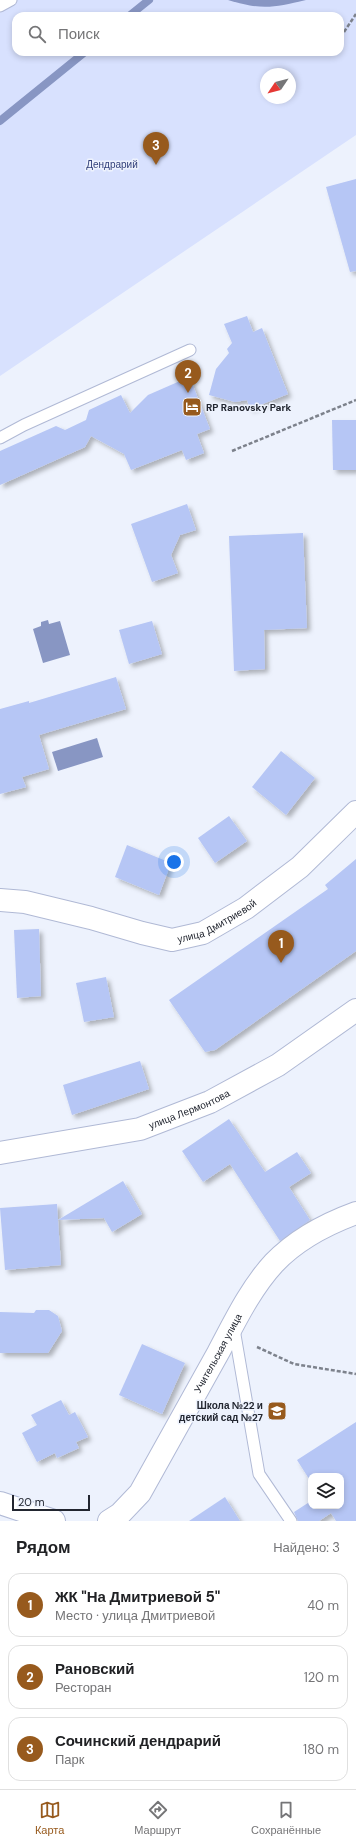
<!DOCTYPE html>
<html lang="ru">
<meta charset="utf-8">
<style>
:root{--surface:#fff;--page:#f6f6f6;--text:#202124;--muted:#757577;--line:#e0e0e0;--accent:#975a1d}
body{margin:0;font-family:"DM Sans",sans-serif;background:var(--page);color:var(--text)}
.controls{position:absolute;right:12px;bottom:12px;display:grid;overflow:hidden;border-radius:8px;box-shadow:0 2px 6px #0003}
.controls button{width:36px;height:36px;display:grid;place-items:center;padding:0;border:0;border-bottom:1px solid var(--line);background:var(--surface);color:var(--text);font:20px sans-serif}
.compass{position:absolute;left:260px;top:68px;width:36px;height:36px;border-radius:50%;background:var(--surface);box-shadow:0 2px 6px #0003;rotate:235deg}
.scale{position:absolute;left:12px;bottom:10px;width:78px;box-sizing:border-box;padding-left:4px;border:2px solid #222630;border-top:0;font-size:11px;line-height:14px;white-space:nowrap;color:#222630;-webkit-text-stroke:3px #edf2fd;paint-order:stroke}
.you{position:absolute;left:174px;top:862px;width:14px;height:14px;margin:-10px;border:3px solid #fff;border-radius:50%;background:#1a73e8;box-shadow:0 0 0 6px #1a73e833}
.badge{display:grid;place-items:center;width:26px;height:26px;border-radius:50%;background:var(--accent);color:#fff;font-size:13px;font-weight:700}
.pin{position:absolute;translate:-50% -33px;filter:drop-shadow(0 1px 2px #0008)}
.pin::after{content:'';position:absolute;top:21px;width:14px;height:12px;background:inherit;clip-path:polygon(0 0,100% 0,50% 100%)}
.list{margin:0;padding:0;list-style:none}
h2{display:flex;justify-content:space-between;align-items:center;height:52px;margin:0;padding:0 16px;font-size:17px}
h2 small{font-size:13px;font-weight:400;color:var(--muted)}
.list li{display:grid;grid-template-columns:26px 1fr auto;gap:12px;align-items:center;box-sizing:border-box;height:64px;margin:0 8px 8px;padding:0 8px;border:1px solid var(--line);border-radius:12px}
.list b{display:block;font-size:15px;white-space:nowrap}
.list p{margin:0;font-size:13px;white-space:nowrap;color:var(--muted)}
.list em{font-size:13px;font-style:normal;color:var(--muted)}
.icon{flex:none;width:22px;height:22px;fill:none;stroke:currentColor;stroke-width:2;stroke-linecap:round;stroke-linejoin:round}
.map{position:relative;flex:none;width:356px;height:1521px;overflow:hidden}
.search{position:absolute;background:var(--surface);box-shadow:0 2px 6px #0003;left:12px;right:12px;top:12px;height:44px;display:flex;align-items:center;gap:10px;box-sizing:border-box;padding:0 14px;border-radius:12px;color:var(--muted);font-size:15px}
.sheet{height:268px;background:var(--surface)}
nav{display:flex;justify-content:space-around;align-items:center;box-sizing:border-box;height:56px;border-top:1px solid var(--line);background:var(--surface);font-size:11px;color:var(--muted)}
nav a{display:grid;justify-items:center;gap:2px}
nav .on{color:var(--accent)}
.map>svg:first-child{display:block}
.green{fill:#d8e1fe;fill-rule:evenodd}
.water{fill:#8896c3}
.lines{fill:none;stroke-linecap:round;stroke-linejoin:round}
.stream{stroke:#8896c3;stroke-width:8}
.building{fill:#b6c6f5;filter:url(#shadow)}
.lane-casing{stroke:#b0b9d5;stroke-width:13}
.street-casing{stroke:#b0b9d5;stroke-width:24}
.secondary-casing{stroke:#b0b9d5;stroke-width:24}
.path{stroke:#7d828c;stroke-width:2.5;stroke-dasharray:4 2;stroke-linecap:butt}
.lane{stroke:#fff;stroke-width:11}
.street{stroke:#fff;stroke-width:22}
.secondary{stroke:#fff;stroke-width:22}
.labels{text-anchor:middle;dominant-baseline:central;stroke-width:3;stroke-linejoin:round;paint-order:stroke}
.park-label{font-size:10px;fill:#33417b;stroke:#edf2fd}
.poi-label{font-size:10px;font-weight:bold;fill:#222630;stroke:#edf2fd;text-anchor:start}
.street-label{font-size:10px;fill:#222630;stroke:#edf2fd}
</style>
<div class="map">
<svg width="356" height="1521" viewBox="0 0 356 1521">
<defs>
<filter id="shadow"><feDropShadow dx="3.5" dy="3.5" stdDeviation="2" flood-color="#0004"/></filter>
</defs>
<rect width="100%" height="100%" fill="#edf2fd"/>
<path class="green" d="M0,0H356V135L0,376ZM16,16H340V52H16ZM266,74H290V98H266Z"/>
<g class="water">
<path d="M228,0H306C273,8 261,10 228,0Z"/>
<path d="M48,620L49,624L60,621L70,655L43,663L33,629L41,626V622Z"/>
<path d="M97,738L103,757L58,771L52,752Z"/>
</g>
<g class="lines">
<g class="stream">
<path d="M129,16L149,0"/>
<path d="M0,121L85,52"/>
</g>
</g>
<g class="building">
<path d="M356,179V271L350,272L326,187Z"/>
<path d="M247,316L253,332L262,328L288,394L250,409L247,400L235,402L209,395L216,369L229,353L227,349L232,343L224,324Z"/>
<path d="M185,380L192,383L210,429L197,434L204,453L186,460L182,450L131,470L124,454L91,436L85,447L0,485V451L56,426L65,430L86,420L89,410L121,395L130,413L148,395L180,381Z"/>
<path d="M332,420H356V470H333Z"/>
<path d="M187,504L196,530L180,535L171,555L178,573L152,582L131,524Z"/>
<path d="M303,533L307,628L264,630L265,669L234,671L229,536Z"/>
<path d="M152,621L162,654L129,664L119,630Z"/>
<path d="M116,677L126,709L39,735L49,769L22,777L26,787L0,794V709L29,701V703Z"/>
<path d="M281,751L315,778L286,815L252,787Z"/>
<path d="M229,816L247,841L215,863L198,838Z"/>
<path d="M127,845L171,863L159,895L115,877Z"/>
<path d="M356,859V951L215,1050L205,1052L169,1000L328,889L325,885Z"/>
<path d="M39,929L41,996L17,998L14,930Z"/>
<path d="M106,977L114,1017L84,1022L76,983Z"/>
<path d="M140,1061L149,1089L72,1115L63,1085Z"/>
<path d="M229,1119L265,1172L297,1152L311,1173L289,1187L310,1220L280,1241L230,1164L203,1182L182,1151Z"/>
<path d="M123,1181L142,1214L112,1232L104,1218L58,1220L61,1265L5,1270L0,1208L57,1204L58,1220Z"/>
<path d="M36,1310H49L58,1316L62,1331L48,1353H0V1312L34,1313Z"/>
<path d="M142,1344L185,1363L162,1414L119,1395Z"/>
<path d="M61,1400L69,1415L75,1412L88,1437L76,1442L79,1448L57,1458L55,1453L37,1462L22,1433L37,1425L31,1415Z"/>
<path d="M356,1422V1521H336L331,1513L319,1521H298L294,1512L311,1501V1506H341V1476H311V1482L297,1460Z"/>
<path d="M225,1497L240,1521H189Z"/>
</g>
<g class="lines">
<g class="lane-casing">
<g id="lane">
<path d="M0,6L11,0"/>
<path d="M0,438L24,425L190,350"/>
<path d="M234,1329L259,1474L291,1521"/>
</g>
</g>
<g class="street-casing">
<g id="street">
<path id="s1" d="M0,1153L140,1129L210,1102L278,1065L356,1010"/>
<path d="M0,1503L54,1521"/>
<path id="s2" d="M109,1521L120,1514L140,1493C166,1446 192,1399 218,1353C234,1323 250,1289 274,1263C296,1240 326,1224 356,1213"/>
</g>
</g>
<g class="secondary-casing">
<g id="secondary">
<path id="s3" d="M0,900L25,902L91,918L142,933L172,940L203,933L246,908L300,867L356,812"/>
</g>
</g>
<g class="path">
<path d="M344,32L356,14"/>
<path d="M232,451L356,400"/>
<path d="M257,1347L294,1364L356,1374"/>
</g>
<use href="#lane" class="lane"/>
<use href="#street" class="street"/>
<use href="#secondary" class="secondary"/>
</g>
<defs>
<g id="hotel-square" transform="scale(1)"><rect x="-9" y="-9" width="18" height="18" rx="4" fill="#975a1d" stroke="#edf2fd"/><path d="M-6-4.5h1.5V1H6V5H4.5V3h-9V5H-6ZM-4 0a1.8 1.8 0 1 1 3.6 0ZM.5 0V-2.5h3Q6-2.5 6 0Z" fill="#fff"/></g>
<g id="school-square" transform="scale(1)"><rect x="-9" y="-9" width="18" height="18" rx="4" fill="#975a1d" stroke="#edf2fd"/><path d="M0-5L7-2L0 1L-7-2ZM-4 1L0 2.5L4 1V4Q0 6-4 4Z" fill="#fff"/></g>
</defs>
<g fill-rule="evenodd">
<use href="#hotel-square" x="192" y="407"/>
<use href="#school-square" x="277" y="1411"/>
</g>
<g class="labels">
<g class="park-label">
<text x="112" y="164">Дендрарий</text>
</g>
<g class="poi-label">
<text x="206" y="407">RP Ranovsky Park</text>
<text x="263" y="1405" text-anchor="end">Школа №22 и<tspan x="263" dy="12">детский сад №27</tspan></text>
</g>
<g class="street-label">
<text stroke="none"><textPath href="#s3" startOffset="226">улица Дмитриевой</textPath></text>
<text stroke="none"><textPath href="#s1" startOffset="195">улица Лермонтова</textPath></text>
<text stroke="none"><textPath href="#s2" startOffset="202">Учительская улица</textPath></text>
</g>
</g>
</svg>
<div class="controls">
<button><svg class="icon" aria-label="layers" viewBox="0 0 24 24"><path d="M12 4l9 5-9 5-9-5zM3 14l9 5 9-5"/></svg></button>
</div>
<svg class="compass" viewBox="-18 -18 36 36"><path d="M0-13l5 13h-10z" fill="#e53935"/><path d="M0 13l5-13h-10z" fill="#757577"/></svg>
<div class="scale">20 m</div>
<div class="you"></div>
<div class="pin badge" style="left:281px;top:963px">1</div>
<div class="pin badge" style="left:188px;top:393px">2</div>
<div class="pin badge" style="left:156px;top:165px">3</div>
<div class="search"><svg class="icon" aria-label="search" viewBox="0 0 24 24"><circle cx="10" cy="10" r="6"/><path d="M15 15l6 6"/></svg>Поиск</div>
</div>
<section class="sheet">
<h2>Рядом<small>Найдено: 3</small></h2>
<ul class="list">
<li><span class="badge">1</span><div><b>ЖК &quot;На Дмитриевой 5&quot;</b><p>Место · улица Дмитриевой</p></div><em>40 m</em></li>
<li><span class="badge">2</span><div><b>Рановский</b><p>Ресторан</p></div><em>120 m</em></li>
<li><span class="badge">3</span><div><b>Сочинский дендрарий</b><p>Парк</p></div><em>180 m</em></li>
</ul>
</section>
<nav>
<a class="on"><svg class="icon" aria-label="map" viewBox="0 0 24 24"><path d="M3 6l6-2 6 2 6-2v14l-6 2-6-2-6 2zM9 4v14M15 6v14"/></svg>Карта</a>
<a><svg class="icon" aria-label="directions" viewBox="0 0 24 24"><path d="M12 3l9 9-9 9-9-9zM9 14v-3h6M13 9l2 2-2 2"/></svg>Маршрут</a>
<a><svg class="icon" aria-label="saved" viewBox="0 0 24 24"><path d="M7 4h10v16l-5-4-5 4z"/></svg>Сохранённые</a>
</nav>
